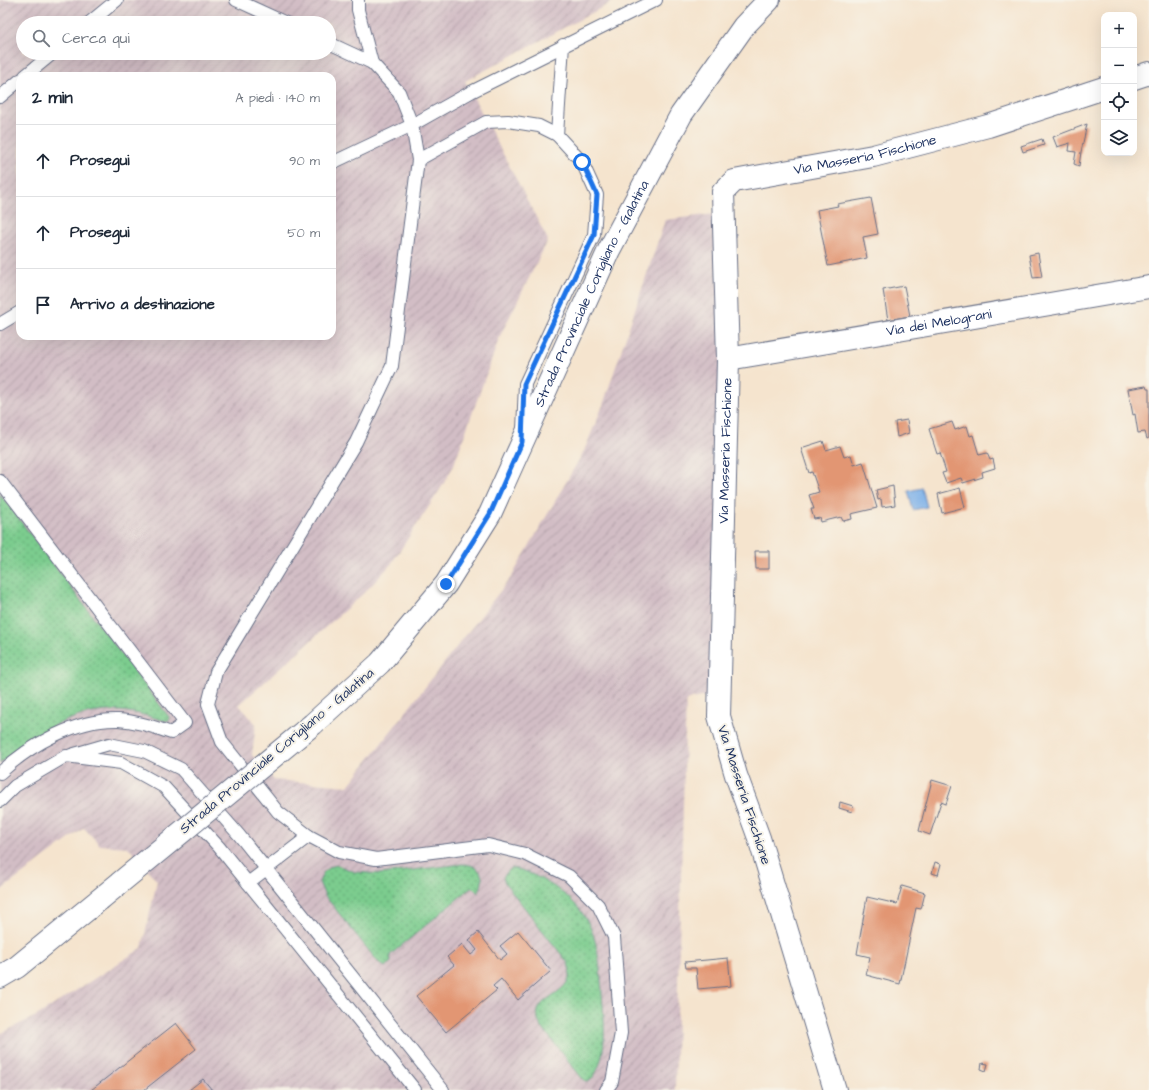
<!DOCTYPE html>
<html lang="it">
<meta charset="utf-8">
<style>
:root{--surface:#fff;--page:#f2f2f3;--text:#1f2937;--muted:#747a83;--line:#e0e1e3}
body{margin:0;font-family:"Architects Daughter",sans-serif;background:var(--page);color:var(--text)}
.controls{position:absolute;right:12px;top:12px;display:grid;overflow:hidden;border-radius:8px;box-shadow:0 4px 16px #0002}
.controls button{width:36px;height:36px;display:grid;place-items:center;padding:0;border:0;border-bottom:1px solid var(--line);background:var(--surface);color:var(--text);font:20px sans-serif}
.stop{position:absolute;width:12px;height:12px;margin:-9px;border:3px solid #1a73e8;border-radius:50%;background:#fff}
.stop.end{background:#1a73e8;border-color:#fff;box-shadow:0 1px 4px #0008}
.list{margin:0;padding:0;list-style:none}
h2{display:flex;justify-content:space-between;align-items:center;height:52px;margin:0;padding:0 16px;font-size:17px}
h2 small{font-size:13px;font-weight:400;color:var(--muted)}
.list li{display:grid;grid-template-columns:26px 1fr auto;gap:12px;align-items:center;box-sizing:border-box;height:72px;padding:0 16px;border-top:1px solid var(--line)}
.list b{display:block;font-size:15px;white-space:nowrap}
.list em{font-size:13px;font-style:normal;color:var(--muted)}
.icon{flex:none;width:22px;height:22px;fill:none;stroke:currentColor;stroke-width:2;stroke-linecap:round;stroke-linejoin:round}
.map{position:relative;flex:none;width:1149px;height:1090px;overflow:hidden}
.search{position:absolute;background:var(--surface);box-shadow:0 4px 16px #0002;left:16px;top:16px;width:320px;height:44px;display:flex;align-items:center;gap:10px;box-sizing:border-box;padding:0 14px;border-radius:22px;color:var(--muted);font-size:15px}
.panel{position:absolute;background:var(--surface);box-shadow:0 4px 16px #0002;left:16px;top:72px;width:320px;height:268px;border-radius:12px}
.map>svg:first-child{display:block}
.industrial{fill:url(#industrial-furrows);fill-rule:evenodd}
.green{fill:url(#green-dots);stroke:#4b7e76}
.water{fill:#7aafe8;stroke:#4a6fa3}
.building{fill:#e29673}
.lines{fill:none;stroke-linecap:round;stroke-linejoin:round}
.service-casing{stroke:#676e85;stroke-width:14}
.minor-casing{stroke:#676e85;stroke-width:24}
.secondary-casing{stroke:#676e85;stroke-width:24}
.service{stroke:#fff;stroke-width:12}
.minor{stroke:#fff;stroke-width:22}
.secondary{stroke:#fff;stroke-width:22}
.secondary-bridge-casing{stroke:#676e85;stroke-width:24;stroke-linecap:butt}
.secondary-bridge{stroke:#fff;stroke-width:22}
.route{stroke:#1a73e8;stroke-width:5}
.labels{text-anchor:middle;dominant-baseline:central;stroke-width:4;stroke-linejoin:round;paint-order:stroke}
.street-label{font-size:14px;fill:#1b2f5e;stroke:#f7f3e8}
</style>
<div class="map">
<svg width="1149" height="1090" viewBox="0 0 1149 1090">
<defs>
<pattern id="industrial-furrows" width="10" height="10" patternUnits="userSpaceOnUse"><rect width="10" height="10" fill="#d2bdc5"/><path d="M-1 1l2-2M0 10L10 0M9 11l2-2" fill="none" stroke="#aa9aa3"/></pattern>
<pattern id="green-dots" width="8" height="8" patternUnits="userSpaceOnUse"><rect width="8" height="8" fill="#7bcc8e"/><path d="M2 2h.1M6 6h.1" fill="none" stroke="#64a677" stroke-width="1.8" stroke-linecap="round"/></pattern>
</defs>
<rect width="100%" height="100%" fill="#f7f3e8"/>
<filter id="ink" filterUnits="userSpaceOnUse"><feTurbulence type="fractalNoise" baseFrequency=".025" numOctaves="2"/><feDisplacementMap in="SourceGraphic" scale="8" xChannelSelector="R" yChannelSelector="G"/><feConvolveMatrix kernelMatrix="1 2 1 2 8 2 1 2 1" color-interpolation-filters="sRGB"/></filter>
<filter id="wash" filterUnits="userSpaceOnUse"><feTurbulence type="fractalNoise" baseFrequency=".012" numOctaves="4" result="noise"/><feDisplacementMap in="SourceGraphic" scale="16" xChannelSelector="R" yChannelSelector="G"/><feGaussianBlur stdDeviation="0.9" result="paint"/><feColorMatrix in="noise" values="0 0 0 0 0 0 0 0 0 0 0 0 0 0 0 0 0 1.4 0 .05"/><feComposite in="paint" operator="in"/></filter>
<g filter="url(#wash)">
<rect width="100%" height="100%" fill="#f5e4ce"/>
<path class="industrial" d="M0,0H616L465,81L548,240L500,336L453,467L441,488L391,564L367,590L239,705L256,724L252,755L274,780L348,786L512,576L584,451L603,405L665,220L715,214L723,340L712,695L686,700L675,1090H0V1034L38,1015L142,948L157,881L128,847L100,845L84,828L0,891ZM23,23H329V53H23ZM20,76H332V336H20Z"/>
<g class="green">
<path d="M0,494L169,717V720L166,721C151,717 136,712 121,711C76,708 32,734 0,764Z"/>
<path d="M462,864C481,864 487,878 478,893L472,887L390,955L391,962L385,967L378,962L325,896L319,882L323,873L329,867L337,865L355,872L381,874Z"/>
<path d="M511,868C524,869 538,877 550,884C601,916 598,951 603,1005C605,1027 607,1063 590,1081H586L581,1077L540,1025C525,993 580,998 568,963L505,883L503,877Z"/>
</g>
<path class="water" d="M922,488L927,507L913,510L908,491Z"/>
<g id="blocks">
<g class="building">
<path d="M1087,124L1081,152L1079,166L1074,164L1076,152L1069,151L1070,143L1057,147L1053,137Z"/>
<path d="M1042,139L1044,145L1023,152L1021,146Z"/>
<path d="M871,198L878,234L863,237L867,258L828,266L817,210L838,206L837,204Z"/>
<path d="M1038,253L1042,277L1033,278L1029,255Z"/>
<path d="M904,286L910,316L888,320L883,290Z"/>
<path d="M1146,386L1147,389H1149V438L1147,439L1145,432L1138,433L1135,414L1133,415L1128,389Z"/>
<path d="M907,420L909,433L897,437L895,422Z"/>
<path d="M952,422L955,430L967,426L970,436L973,435L979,455L987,453L990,460L993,459L995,468L982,472L983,477L963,483L961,478L946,483L942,473L946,472L940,453L937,454L929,429Z"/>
<path d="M823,441L826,450L840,446L844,457L851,455L854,465L863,462L877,508L851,514L852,519L843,521L841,517L821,522L820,518L814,519L811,509H814L809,495L819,492L812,472L809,473L801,448Z"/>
<path d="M893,486L895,505L882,507L881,499L878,500L876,490Z"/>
<path d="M960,488L965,507L942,513L938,494Z"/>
<path d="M755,551H769V569H756Z"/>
<path d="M932,780L952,786L946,804L941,802L930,835L919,831Z"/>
<path d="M840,802L853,806L852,812L839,808Z"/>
<path d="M935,862L941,864L938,875L932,873Z"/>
<path d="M902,886L925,893L921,909L916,908L900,984L866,975L870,957L857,954L867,897L897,904Z"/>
<path d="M518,931L551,971L518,1000L501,979L493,986L497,990L446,1032L416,996L454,965L447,957L462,944L471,955L477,950L469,940L478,932L500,960L507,954L500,946Z"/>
<path d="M728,958L731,986L698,989L696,968H686L685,962Z"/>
<path d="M176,1023L196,1049L144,1090H91Z"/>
<path d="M982,1063L988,1064L986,1071L981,1069Z"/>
<path d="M203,1079L212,1090H189Z"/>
</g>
</g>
</g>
<g filter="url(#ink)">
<use href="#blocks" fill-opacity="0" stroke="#676e85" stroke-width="1"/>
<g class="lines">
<g class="service-casing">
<g id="service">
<path d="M236,0L286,23"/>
<path d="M358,0V10L372,63L399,92L412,125L418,160L392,366L356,442L216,672L208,704L222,742L278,812L309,836L339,852L376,859L488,845L525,854L569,876L598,905L614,937L621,1033L612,1082L606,1090"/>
<path d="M89,23L117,0"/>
<path d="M329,43L372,63"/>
<path d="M25,76L53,53"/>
<path d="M0,97L20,80"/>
<path d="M557,135L563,45"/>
<path d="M418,160L486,122L508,121L539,126L557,135L582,162L597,195L594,235L525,384L523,430"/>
<path d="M332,163L412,125L471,92L656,0"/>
<path d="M0,324L20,312"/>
<path d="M0,481L185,723L171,733C155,727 136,721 118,720C75,719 30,745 0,773"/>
<path d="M71,755L109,744L144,751L181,769L239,835L443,1090"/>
<path d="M0,801L15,786L66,756L121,763L164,787L219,847L415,1090"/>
<path d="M248,883L309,836"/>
</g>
</g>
<g class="minor-casing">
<g id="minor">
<path d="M1134,78L1149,73"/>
<path id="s1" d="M728,359L1149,287"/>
<path id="s2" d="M835,1090L759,838L736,775L719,716L728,359L723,192L734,181L873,156L988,126L1104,88"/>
</g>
</g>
<g class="secondary-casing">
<g id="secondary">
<path id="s3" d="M313,724L380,663L446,584L490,514L609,250L681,115L744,26L769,0"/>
<path d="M0,977L17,967L99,900"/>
</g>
</g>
<use href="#service" class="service"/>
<use href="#minor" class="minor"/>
<use href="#secondary" class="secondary"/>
<g class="secondary-bridge-casing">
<path id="secondary-bridge" d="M99,900L313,724"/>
</g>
<use href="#secondary-bridge" class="secondary-bridge"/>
</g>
</g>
<g class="lines" filter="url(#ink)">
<path class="route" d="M446,584L490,514L522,442L524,384L594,235L597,195L582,162"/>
</g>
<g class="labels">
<g class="street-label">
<text stroke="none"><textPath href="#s2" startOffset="1065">Via Masseria Fischione</textPath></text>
<text stroke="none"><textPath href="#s3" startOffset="519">Strada Provinciale Corigliano - Galatina</textPath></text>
<text stroke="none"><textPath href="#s1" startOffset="214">Via dei Melograni</textPath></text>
<text stroke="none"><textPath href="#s2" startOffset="657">Via Masseria Fischione</textPath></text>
<text transform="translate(277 751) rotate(-40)">Strada Provinciale Corigliano - Galatina</text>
<text transform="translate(744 795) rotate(72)">Via Masseria Fischione</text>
</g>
</g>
</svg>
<div class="controls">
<button>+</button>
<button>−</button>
<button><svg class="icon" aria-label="locate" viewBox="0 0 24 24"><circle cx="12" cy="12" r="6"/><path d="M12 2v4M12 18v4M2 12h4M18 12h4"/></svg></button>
<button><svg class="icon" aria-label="layers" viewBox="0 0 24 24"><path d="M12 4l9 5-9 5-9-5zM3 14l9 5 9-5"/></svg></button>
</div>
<div class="stop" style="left:582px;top:162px"></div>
<div class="stop end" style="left:446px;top:584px"></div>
<div class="search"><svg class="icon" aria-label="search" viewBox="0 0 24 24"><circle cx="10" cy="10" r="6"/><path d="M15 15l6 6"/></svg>Cerca qui</div>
<section class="panel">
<h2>2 min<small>A piedi · 140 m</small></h2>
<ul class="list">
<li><svg class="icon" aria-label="ahead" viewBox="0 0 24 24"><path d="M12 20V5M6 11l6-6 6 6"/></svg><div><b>Prosegui</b></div><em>90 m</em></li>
<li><svg class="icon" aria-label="ahead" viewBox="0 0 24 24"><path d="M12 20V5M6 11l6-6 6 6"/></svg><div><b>Prosegui</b></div><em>50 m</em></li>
<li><svg class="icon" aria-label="arrive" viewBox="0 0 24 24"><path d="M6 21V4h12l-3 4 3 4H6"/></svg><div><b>Arrivo a destinazione</b></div></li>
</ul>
</section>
</div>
